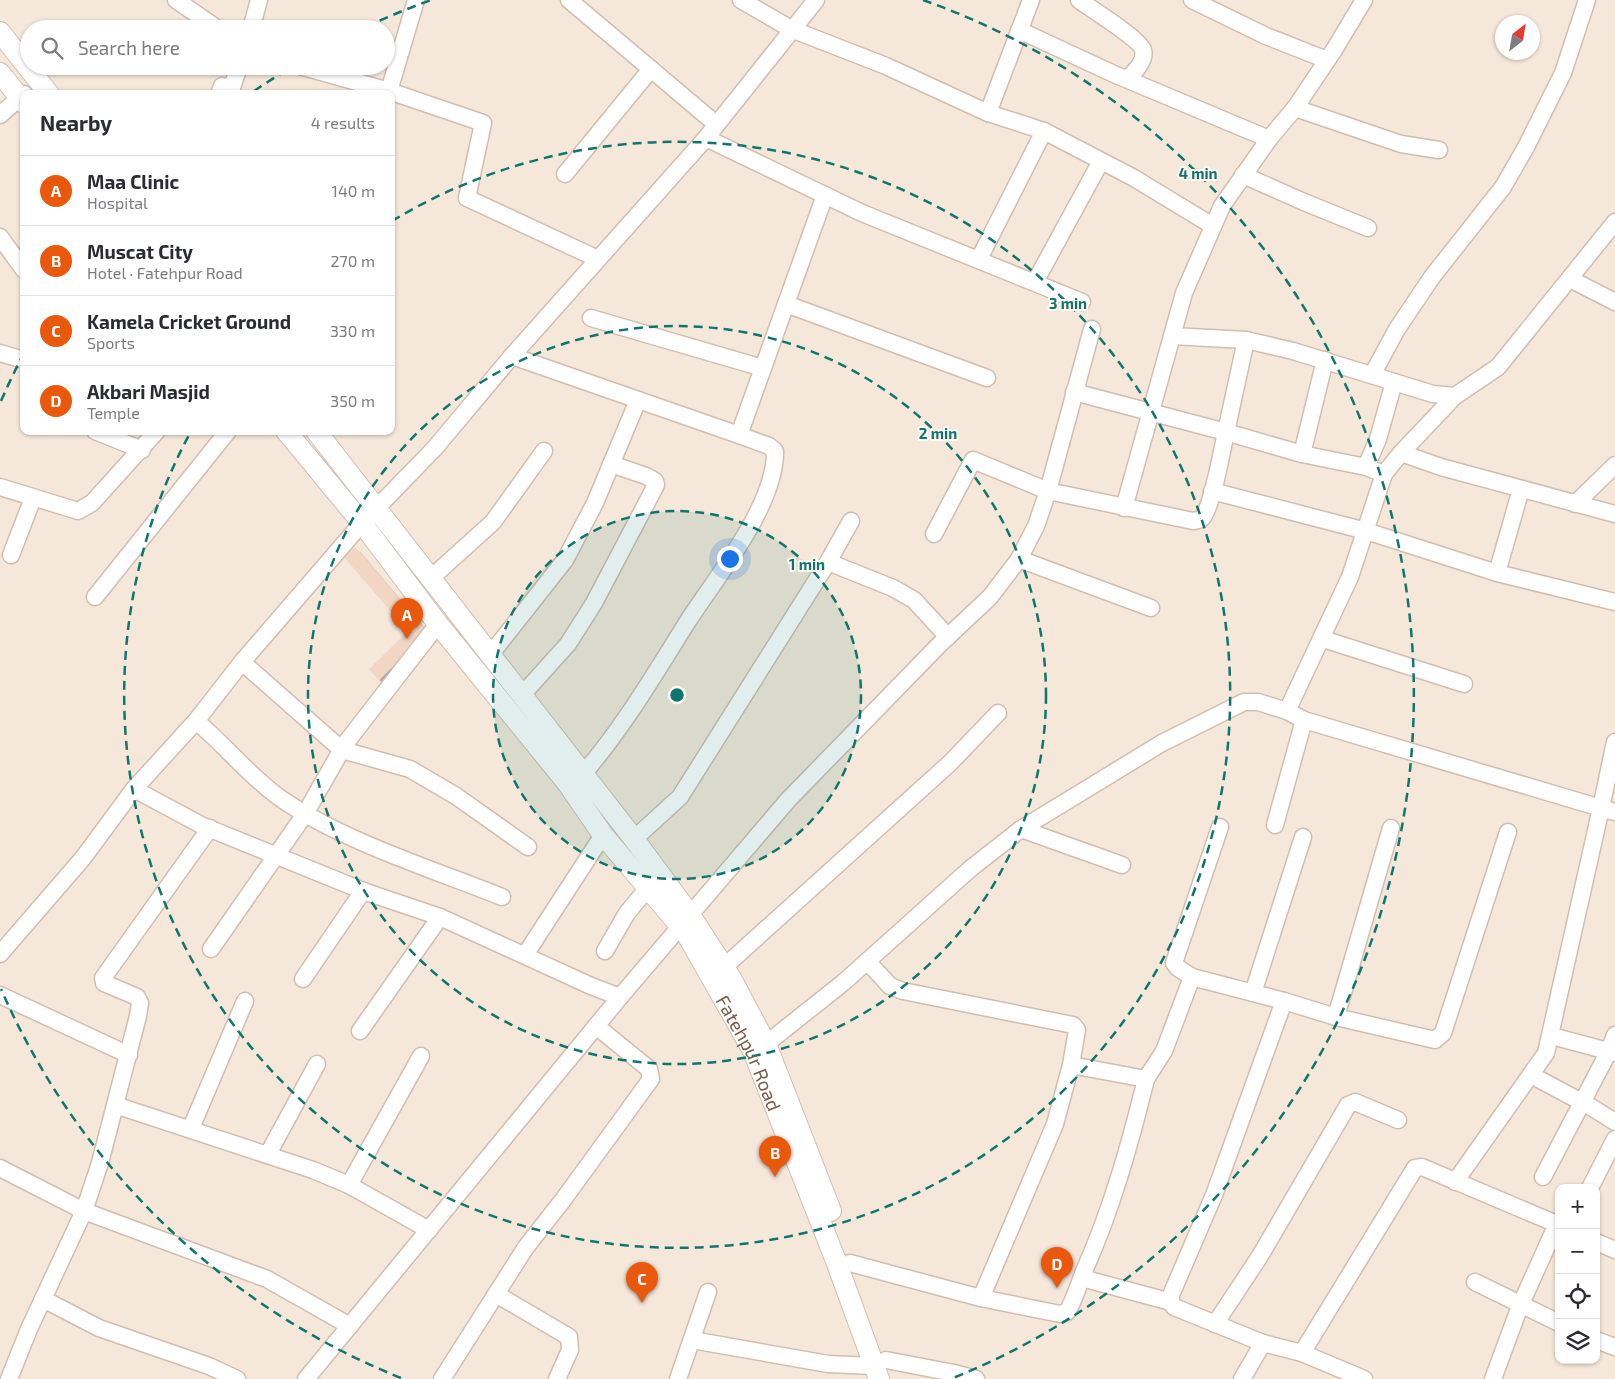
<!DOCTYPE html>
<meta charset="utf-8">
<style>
:root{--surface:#fff;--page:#f7f7f7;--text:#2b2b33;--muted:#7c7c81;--line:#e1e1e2;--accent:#ea580c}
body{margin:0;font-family:"Exo 2",sans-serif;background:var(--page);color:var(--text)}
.controls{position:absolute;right:15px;bottom:15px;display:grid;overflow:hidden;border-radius:10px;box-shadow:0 1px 4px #0004}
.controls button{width:45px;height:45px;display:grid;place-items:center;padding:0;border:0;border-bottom:1px solid var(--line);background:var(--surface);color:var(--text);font:25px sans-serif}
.compass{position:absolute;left:1495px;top:15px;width:45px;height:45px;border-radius:50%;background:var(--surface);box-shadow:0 1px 4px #0004;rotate:31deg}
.you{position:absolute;left:729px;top:558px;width:18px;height:18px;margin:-12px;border:4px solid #fff;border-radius:50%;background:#1a73e8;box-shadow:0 0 0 8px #1a73e833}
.badge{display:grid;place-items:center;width:32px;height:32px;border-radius:50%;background:var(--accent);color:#fff;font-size:16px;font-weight:700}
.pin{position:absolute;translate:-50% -41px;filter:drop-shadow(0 1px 2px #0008)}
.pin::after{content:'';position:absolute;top:26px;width:18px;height:15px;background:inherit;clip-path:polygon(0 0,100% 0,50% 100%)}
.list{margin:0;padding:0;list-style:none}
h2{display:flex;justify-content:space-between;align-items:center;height:65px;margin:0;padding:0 20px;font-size:21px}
h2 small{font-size:16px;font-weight:400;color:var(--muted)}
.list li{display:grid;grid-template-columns:32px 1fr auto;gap:15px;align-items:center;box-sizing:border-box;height:70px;padding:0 20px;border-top:1px solid var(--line)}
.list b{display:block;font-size:19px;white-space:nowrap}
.list p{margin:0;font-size:16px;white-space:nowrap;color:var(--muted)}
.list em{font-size:16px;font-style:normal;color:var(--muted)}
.icon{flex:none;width:28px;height:28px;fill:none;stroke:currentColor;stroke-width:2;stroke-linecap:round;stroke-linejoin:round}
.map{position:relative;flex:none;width:1615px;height:1379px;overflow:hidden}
.search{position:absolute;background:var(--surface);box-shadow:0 1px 4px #0004;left:20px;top:20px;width:375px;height:55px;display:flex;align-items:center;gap:12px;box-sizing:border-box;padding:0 18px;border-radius:28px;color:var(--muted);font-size:19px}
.panel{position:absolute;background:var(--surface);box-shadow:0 1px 4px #0004;left:20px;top:90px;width:375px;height:345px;border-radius:10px}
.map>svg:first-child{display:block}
.residential{fill:#f5e8da;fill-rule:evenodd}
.building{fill:#f3d5c3;filter:url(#shadow)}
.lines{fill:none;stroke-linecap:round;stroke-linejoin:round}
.minor-casing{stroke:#d1beb0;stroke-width:19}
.tertiary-casing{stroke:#d1beb0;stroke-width:22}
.minor{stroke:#fff;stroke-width:16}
.tertiary{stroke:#fff;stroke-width:20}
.ring{fill:none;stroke:#0f766e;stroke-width:2.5;stroke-dasharray:9 6}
.labels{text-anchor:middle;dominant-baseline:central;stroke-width:4;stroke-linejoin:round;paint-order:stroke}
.street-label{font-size:19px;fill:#7a5c4d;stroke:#fffaf3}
.centre{fill:#0f766e;stroke:#fffaf3;stroke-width:2.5}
.ring-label{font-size:15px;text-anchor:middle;font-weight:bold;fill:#0f766e;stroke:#fffaf3;stroke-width:4;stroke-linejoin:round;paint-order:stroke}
</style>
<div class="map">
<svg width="1615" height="1379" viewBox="0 0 1615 1379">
<defs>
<filter id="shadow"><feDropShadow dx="4.5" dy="4.5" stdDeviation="0" flood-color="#0004"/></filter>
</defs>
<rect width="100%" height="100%" fill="#fdf6ec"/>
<path class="residential" d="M0,0H1615V1379H0ZM1502,22H1532V52H1502ZM29,29H386V66H29ZM24,94H391V431H24ZM1559,1188H1596V1360H1559Z"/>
<path class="building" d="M355,547L427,632L379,680L369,669L408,631L344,557Z"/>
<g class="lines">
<g class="minor-casing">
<g id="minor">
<path d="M176,0L218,29"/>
<path d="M569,0L716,124"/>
<path d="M741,0L791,29L886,66L988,113L1044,131L1134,178L1213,226"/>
<path d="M1192,0L1266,36L1327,60"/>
<path d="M251,29L259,0"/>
<path d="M1019,30L1116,75L1126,79C1134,74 1146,60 1143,50C1141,40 1090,8 1079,0"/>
<path d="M300,66L389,91L483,123L467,198L598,259"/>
<path d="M1126,79L1269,139"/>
<path d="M389,91L416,0"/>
<path d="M219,94L222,86L232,88L239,66"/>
<path d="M1295,108L1401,144L1439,150"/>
<path d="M988,113L1031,0"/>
<path d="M0,115L24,94"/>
<path d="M706,138L862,213L1082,302"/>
<path d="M565,174L651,69"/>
<path d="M1243,175L1304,202L1368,228"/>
<path d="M0,237L24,270"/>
<path d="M979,259L1044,131"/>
<path d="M1570,279L1615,302"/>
<path d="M1035,282L1101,161"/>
<path d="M786,304L987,378"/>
<path d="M591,318L763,368"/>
<path d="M1172,336L1246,340"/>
<path d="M0,353L24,360"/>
<path d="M512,356L739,435L769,446L775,451C776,505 717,576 688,621C655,673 624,727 583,774"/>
<path d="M1372,375L1397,329L1432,277L1503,187L1526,147L1563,73L1587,0"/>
<path d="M1074,392L1226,432L1246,340L1293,351L1433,394L1455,396"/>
<path d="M95,431L142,450"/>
<path d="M739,435L825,195"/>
<path d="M1401,453L1455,396L1498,367L1615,222"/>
<path d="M1302,454L1325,360"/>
<path d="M1366,467L1378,439L1394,382"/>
<path d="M0,487L78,511L92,503L157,431"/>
<path d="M1212,491L1366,531L1497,573L1615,602"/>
<path d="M1575,504L1615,465"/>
<path d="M1124,508L1184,293L1222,206L1269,139L1295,108L1334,50L1364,0"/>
<path d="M934,534L973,460L1048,491L1193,521C1197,520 1200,521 1203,517C1213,503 1222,450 1226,432L1302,454L1366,467L1384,474"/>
<path d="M11,555L33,498"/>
<path d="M1019,559L1151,608"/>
<path d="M828,562L893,588L914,600L948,637"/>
<path d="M1497,573L1521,489"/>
<path d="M431,578L493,522L544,451"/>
<path d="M95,597L228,431"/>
<path d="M1323,639L1464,684"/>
<path d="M491,654L565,560L595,503L638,400"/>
<path d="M242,662L342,750L410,769L456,796L528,847"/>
<path d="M522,695L568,644L594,603L656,485L655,481L646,476L611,464"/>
<path d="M1287,711L1304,720L1601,808L1546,1053L1455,1182"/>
<path d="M196,721C225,745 249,776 280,798C342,841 432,869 502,897"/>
<path d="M1615,742L1601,808L1615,812"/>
<path d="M134,789L203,826L366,892L440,917L591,986L620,997"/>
<path d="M1275,825L1304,720"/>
<path d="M1021,829L1122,865"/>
<path d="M634,839L680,797L828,562L851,521"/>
<path d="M211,949L305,814L345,744L438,624"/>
<path d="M605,951L627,913L648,888"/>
<path d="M0,954L83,858L134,789L196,721L242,662L362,523L434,449L512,356L706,138L816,0"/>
<path d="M525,955L603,835"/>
<path d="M867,961L890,986L903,991L1073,1025L1077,1030L1071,1065"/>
<path d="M724,967L950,763L998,713"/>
<path d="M1192,977L1284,1001L1336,1017L1435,1040L1443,1033L1508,832"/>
<path d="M303,979L363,891"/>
<path d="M1253,993L1303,837"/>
<path d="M0,995L129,1055"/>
<path d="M1336,1017L1391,828"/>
<path d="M360,1031L440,917"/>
<path d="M1552,1036L1615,1053"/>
<path d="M766,1044L844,982L970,869L1021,829L1162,743L1244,702H1258L1287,711L1350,577L1384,474L1401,453L1441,467L1615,514"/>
<path d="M1531,1075L1591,1107L1615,1122"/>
<path d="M115,1105L313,1170L349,1185L429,1230"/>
<path d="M191,1128L245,1001"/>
<path d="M268,1154L317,1064"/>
<path d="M0,1168L84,1211L267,1279L350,1326"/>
<path d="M1543,1177L1609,1051L1615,1035"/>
<path d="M349,1185L421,1056"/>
<path d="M1590,1188L1615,1139"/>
<path d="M1596,1242L1615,1250"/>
<path d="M850,1263L981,1298L1060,1314L1067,1312C1075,1299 1079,1283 1085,1269C1112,1208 1130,1144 1146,1079"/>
<path d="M1082,1278L1171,1302"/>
<path d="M1475,1282L1559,1323"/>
<path d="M496,1294L569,1337L570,1350L557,1379"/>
<path d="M981,1298L1055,1124L1071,1065L1146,1079L1164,1051L1192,977L1178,968L1174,963L1220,827"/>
<path d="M43,1299L99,1328L209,1366L237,1379"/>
<path d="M1215,1324L1260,1256L1348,1105L1355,1102L1398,1120"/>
<path d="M692,1340L828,1364L874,1366"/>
<path d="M1596,1340L1615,1347"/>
<path d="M1263,1343L1174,1307L1171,1302V1295L1214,1195L1284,1001"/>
<path d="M1302,1353L1364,1379"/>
<path d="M886,1360L954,1373L976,1379"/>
<path d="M9,1379L29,1329L84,1211L100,1163L138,1016L140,1003L137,997L104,983L103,978L210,828"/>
<path d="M306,1379L620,997L788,800L940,644L990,597L1019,559L1036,526L1048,491L1092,329"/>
<path d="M442,1379L526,1247L563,1200L651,1079L649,1069L596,1026"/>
<path d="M678,1379L708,1292"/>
<path d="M1242,1379L1263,1343L1302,1353L1415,1168L1422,1167L1559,1225"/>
<path d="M1493,1379L1520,1306L1557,1224"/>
</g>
</g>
<g class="tertiary-casing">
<g id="tertiary">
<path d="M0,32L49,94"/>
<path d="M0,73L24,103"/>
<path id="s1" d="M286,431L362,523L438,624L568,784L603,835L686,933L753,1051L836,1261L879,1379"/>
<path d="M316,431L634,839L690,915L731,978L766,1044L831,1211"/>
</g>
</g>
<use href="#minor" class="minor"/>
<use href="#tertiary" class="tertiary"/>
</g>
<circle cx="677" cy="695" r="184" fill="#0f766e" fill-opacity=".12"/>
<g class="ring">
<circle cx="677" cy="695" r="184"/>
<circle cx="677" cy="695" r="369"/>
<path d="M392 221A553 553 0 1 1 189 435"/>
<path d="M401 1378A737 737 0 0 1 1 989M1 401A737 737 0 0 1 23 355M254 91A737 737 0 0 1 292 67M366 27A737 737 0 0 1 431 0M923 0A737 737 0 0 1 953 1378"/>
</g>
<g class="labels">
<g class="street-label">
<text stroke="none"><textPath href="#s1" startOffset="778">Fatehpur Road</textPath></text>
</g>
</g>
<circle cx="677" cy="695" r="8" class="centre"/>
<g class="ring-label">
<text x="1198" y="179">4 min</text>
<text x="1068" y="309">3 min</text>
<text x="938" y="439">2 min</text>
<text x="807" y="570">1 min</text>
</g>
</svg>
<div class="controls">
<button>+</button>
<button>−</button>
<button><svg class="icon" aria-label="locate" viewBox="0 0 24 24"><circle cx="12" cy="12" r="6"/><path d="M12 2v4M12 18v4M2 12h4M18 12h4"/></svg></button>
<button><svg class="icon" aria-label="layers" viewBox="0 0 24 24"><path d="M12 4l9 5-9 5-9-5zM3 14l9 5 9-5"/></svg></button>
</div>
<svg class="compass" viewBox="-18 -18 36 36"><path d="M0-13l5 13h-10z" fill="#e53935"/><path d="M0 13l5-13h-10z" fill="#7c7c81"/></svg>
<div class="you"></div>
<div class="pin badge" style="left:407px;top:639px">A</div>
<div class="pin badge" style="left:775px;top:1177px">B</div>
<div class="pin badge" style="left:642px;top:1303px">C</div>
<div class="pin badge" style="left:1057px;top:1288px">D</div>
<div class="search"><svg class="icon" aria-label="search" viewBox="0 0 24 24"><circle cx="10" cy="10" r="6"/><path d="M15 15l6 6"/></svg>Search here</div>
<section class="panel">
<h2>Nearby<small>4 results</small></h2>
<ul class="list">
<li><span class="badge">A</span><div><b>Maa Clinic</b><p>Hospital</p></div><em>140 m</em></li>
<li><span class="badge">B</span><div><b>Muscat City</b><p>Hotel · Fatehpur Road</p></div><em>270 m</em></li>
<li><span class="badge">C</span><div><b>Kamela Cricket Ground</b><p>Sports</p></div><em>330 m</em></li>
<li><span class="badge">D</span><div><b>Akbari Masjid</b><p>Temple</p></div><em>350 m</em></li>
</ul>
</section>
</div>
